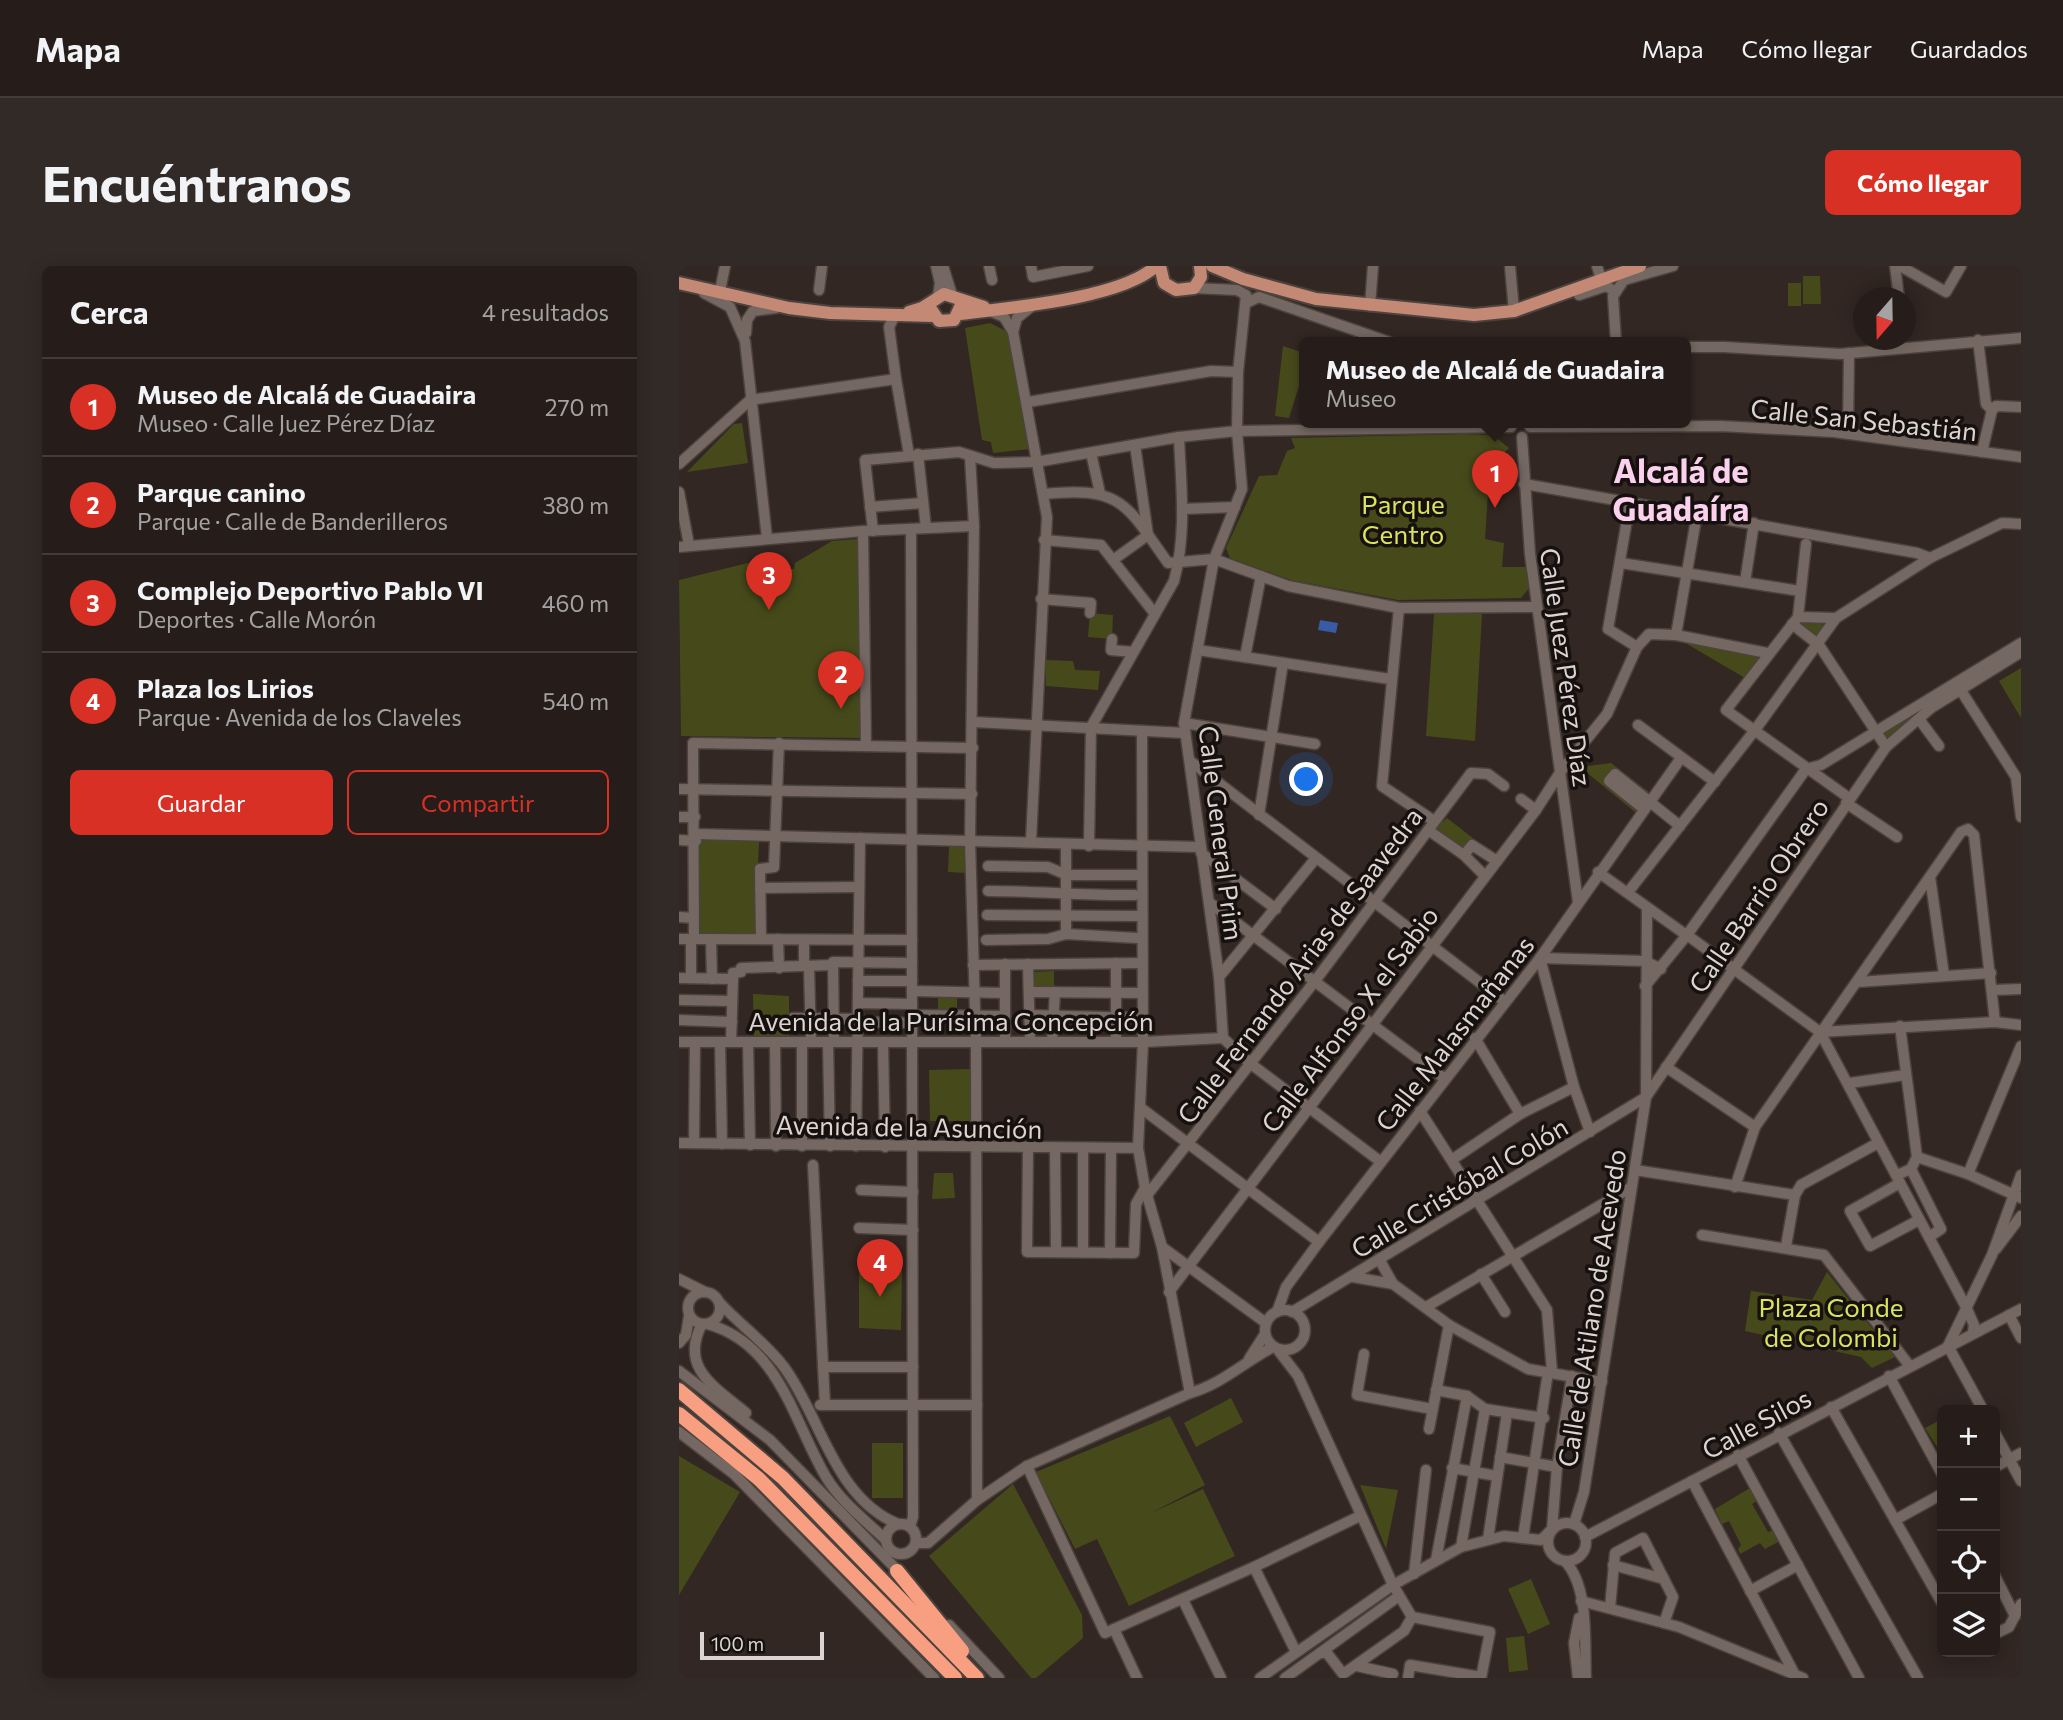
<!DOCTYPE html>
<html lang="es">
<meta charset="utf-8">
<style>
:root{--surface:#261d1a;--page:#322a27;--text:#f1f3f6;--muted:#a4a2a2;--line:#423b39;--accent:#d93025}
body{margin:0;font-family:Commissioner,sans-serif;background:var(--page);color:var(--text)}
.controls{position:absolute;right:21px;bottom:21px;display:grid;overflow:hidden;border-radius:10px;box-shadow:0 4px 18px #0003}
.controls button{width:63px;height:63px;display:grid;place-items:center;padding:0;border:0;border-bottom:2px solid var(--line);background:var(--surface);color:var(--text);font:35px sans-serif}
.compass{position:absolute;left:1174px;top:21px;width:63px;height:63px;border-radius:50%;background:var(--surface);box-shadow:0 4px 18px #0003;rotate:200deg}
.scale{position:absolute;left:21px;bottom:18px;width:124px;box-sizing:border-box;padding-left:7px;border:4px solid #dcd4d1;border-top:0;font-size:19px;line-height:24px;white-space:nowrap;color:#dcd4d1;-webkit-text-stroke:5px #16110f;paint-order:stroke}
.you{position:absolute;left:628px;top:514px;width:24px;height:24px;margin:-18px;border:5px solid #fff;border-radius:50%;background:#1a73e8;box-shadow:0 0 0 10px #1a73e833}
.badge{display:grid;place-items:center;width:46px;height:46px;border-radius:50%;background:var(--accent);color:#fff;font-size:23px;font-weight:700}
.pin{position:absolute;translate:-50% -58px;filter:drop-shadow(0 2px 4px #0008)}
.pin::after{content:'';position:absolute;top:37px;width:24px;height:21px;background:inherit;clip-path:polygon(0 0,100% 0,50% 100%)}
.popup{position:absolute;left:620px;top:71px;width:392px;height:91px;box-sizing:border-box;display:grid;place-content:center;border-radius:10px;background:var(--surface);filter:drop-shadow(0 2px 5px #0005);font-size:23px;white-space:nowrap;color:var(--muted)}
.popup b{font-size:26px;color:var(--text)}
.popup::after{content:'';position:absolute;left:50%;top:100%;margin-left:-14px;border:14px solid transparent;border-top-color:var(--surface)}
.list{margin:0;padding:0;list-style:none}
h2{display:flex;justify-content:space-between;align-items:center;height:91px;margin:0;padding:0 28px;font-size:30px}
h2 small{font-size:23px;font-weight:400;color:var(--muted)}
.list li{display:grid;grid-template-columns:46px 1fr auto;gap:21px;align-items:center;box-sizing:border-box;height:98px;padding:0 28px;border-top:2px solid var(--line)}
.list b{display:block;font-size:26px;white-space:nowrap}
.list p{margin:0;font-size:23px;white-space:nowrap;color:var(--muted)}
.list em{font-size:23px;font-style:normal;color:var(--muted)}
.actions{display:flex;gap:14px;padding:21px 28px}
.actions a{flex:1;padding:16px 0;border:2px solid var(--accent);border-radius:10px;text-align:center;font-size:24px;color:var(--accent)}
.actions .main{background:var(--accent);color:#fff}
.icon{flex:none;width:38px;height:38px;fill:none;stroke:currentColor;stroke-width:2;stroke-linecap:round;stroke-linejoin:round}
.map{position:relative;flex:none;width:1342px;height:1412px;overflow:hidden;border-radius:10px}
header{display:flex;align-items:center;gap:42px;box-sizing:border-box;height:98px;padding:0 35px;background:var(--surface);border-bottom:2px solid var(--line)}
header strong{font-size:33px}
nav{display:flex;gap:38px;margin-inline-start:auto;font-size:24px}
.intro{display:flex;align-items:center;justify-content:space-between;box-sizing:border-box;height:168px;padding:0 42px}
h1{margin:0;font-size:49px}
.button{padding:18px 32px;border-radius:10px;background:var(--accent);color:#fff;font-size:24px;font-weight:700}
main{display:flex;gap:42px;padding:0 42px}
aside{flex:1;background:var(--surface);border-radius:10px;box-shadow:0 4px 18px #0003}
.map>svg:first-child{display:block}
.green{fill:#464a1b}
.water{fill:#395aa5}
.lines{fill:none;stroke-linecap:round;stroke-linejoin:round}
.minor-casing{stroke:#4c433e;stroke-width:13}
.major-casing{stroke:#4c433e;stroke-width:16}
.highway-casing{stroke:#4c433e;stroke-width:18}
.minor{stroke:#756862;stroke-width:10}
.major{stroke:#c48975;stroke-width:12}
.highway{stroke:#f89f81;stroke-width:14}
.labels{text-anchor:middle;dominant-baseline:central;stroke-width:7;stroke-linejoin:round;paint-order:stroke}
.street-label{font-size:26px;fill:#dcd4d1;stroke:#16110f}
.park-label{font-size:26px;fill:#d8e35e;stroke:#16110f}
.district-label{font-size:33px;font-weight:bold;fill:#fbd1ee;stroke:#16110f}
</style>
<header>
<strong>Mapa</strong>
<nav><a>Mapa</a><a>Cómo llegar</a><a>Guardados</a></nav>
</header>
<div class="intro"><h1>Encuéntranos</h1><a class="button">Cómo llegar</a></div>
<main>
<aside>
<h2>Cerca<small>4 resultados</small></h2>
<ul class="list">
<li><span class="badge">1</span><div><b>Museo de Alcalá de Guadaira</b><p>Museo · Calle Juez Pérez Díaz</p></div><em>270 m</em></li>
<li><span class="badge">2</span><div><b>Parque canino</b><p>Parque · Calle de Banderilleros</p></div><em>380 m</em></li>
<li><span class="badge">3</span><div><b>Complejo Deportivo Pablo VI</b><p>Deportes · Calle Morón</p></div><em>460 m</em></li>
<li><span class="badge">4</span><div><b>Plaza los Lirios</b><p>Parque · Avenida de los Claveles</p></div><em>540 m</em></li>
</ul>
<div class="actions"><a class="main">Guardar</a><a>Compartir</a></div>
</aside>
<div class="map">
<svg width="1342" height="1412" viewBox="0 0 1342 1412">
<rect width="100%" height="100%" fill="#322722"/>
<g class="green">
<path d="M1124,10H1141L1142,38H1124Z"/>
<rect x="1109" y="17" width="13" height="23"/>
<path d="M311,57L331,67L352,183L314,187L312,176L303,174L286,62Z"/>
<path d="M604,80L625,87V104L610,152L596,150Z"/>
<path d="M63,157L69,197L8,206L55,158Z"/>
<path d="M784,168L814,169L830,182L823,189L816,211H810L806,273L825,277L823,301H849L851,321L842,332L719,334L612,314L551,292L547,282L580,210L598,209L608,185L616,182L612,172Z"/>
<path d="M180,273L181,472L2,470L0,314L85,293L87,303H115L116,297L153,275Z"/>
<path d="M411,347L434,349L433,373L409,371Z"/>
<path d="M755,348H803L796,475L747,470Z"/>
<path d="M1122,355L1148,359L1139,374L1118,358Z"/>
<path d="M1003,375L1081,391L1066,412Z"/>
<path d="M367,394L394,395L396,404L421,405L419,424L367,420Z"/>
<path d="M1342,402V452L1320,415Z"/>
<path d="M1245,439L1250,442L1209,476L1200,466Z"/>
<path d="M932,497L970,526L956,546L901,501Z"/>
<path d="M768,552L795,573L785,585L755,564Z"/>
<path d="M21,572L80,576L76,668L19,670Z"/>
<path d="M270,580H288L289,607L269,606Z"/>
<path d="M375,705V724L353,725V706Z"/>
<path d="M74,728L110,730V771L75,770Z"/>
<path d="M259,728H278V747L259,748Z"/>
<path d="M292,803L291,855H251L250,804Z"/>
<path d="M255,907H274L276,932L253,933Z"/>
<path d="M180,999L223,1001L222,1064L180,1062Z"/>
<path d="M1148,1006L1216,1091L1193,1102L1182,1091L1066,1065L1072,1025L1133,1034Z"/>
<path d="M552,1132L564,1156L517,1181L505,1157Z"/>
<path d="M491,1150L526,1219L470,1248L524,1223L556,1290L450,1340L418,1273L396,1283L357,1206Z"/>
<path d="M1263,1153V1179L1258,1181L1246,1162Z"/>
<rect x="193" y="1177" width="31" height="55"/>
<path d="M0,1190L61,1226L0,1329Z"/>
<path d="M334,1218L403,1349L404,1372L357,1412H352L250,1290Z"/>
<path d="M681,1219L719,1224L707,1283Z"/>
<path d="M1071,1222L1079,1234L1073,1238L1089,1266L1095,1264L1101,1275L1086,1283L1081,1277L1061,1288L1059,1283L1062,1279L1050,1255L1043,1258L1036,1243Z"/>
<path d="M852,1313L871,1358L849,1368L829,1323Z"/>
<path d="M845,1370L849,1404L830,1406L827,1372Z"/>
</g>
<path class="water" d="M641,354L659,357L657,367L639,364Z"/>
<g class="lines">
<g class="minor-casing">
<g id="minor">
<path d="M257,0L261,17L259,30"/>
<path d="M264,0L273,29"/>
<path d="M310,0L313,14"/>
<path d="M352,0L354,11L409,0"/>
<path d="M831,0L835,45"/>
<path d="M918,0L922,13"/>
<path d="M1216,0L1220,32"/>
<path d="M1221,0L1267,26L1282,0"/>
<path d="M515,22L558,24L567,29L559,106L558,165L563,223L535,293L505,457L540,711L544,772"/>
<path d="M140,24L143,0"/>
<path d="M41,25L46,0"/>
<path d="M25,27L51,41L66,75L88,272"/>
<path d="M900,29L927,20L937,26"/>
<path d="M567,37L580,31L710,76"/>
<path d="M691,40L694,0"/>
<path d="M311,45L325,51L334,66L368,251L352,575"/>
<path d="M216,49L210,61L217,113"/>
<path d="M334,66L338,52L353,40"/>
<path d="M67,67L68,54L74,45L97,42"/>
<path d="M1299,74L1307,138L1313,144"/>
<path d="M937,76L934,30L945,14L994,0"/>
<path d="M1007,81H1045L1161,88L1342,72"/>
<path d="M349,136L532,105L559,106"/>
<path d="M1313,144L1317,140L1342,141"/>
<path d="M851,161L1041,160L1155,166L1342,191"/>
<path d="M1169,167L1170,87"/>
<path d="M843,171L851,288L899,636"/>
<path d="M1303,186L1313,144"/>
<path d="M412,187L421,227"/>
<path d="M239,188L247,262"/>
<path d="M291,190L295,260L291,575L297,776L298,1234"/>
<path d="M0,198L71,134L217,113L230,189"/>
<path d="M845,218L1238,287L1251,292"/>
<path d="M0,226L10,279"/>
<path d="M365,228C443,220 447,238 489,297L535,293L609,320L720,342L858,341"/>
<path d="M951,237L929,363L958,381"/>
<path d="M191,241L244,237"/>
<path d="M503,243L556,241"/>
<path d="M184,265L187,480"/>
<path d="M194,265L186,194L280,186L315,197L357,196L500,171L558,165L832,161"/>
<path d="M365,274L422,279L476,348"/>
<path d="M1127,278L1119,351L1047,444L1170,532"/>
<path d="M0,281L184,265L295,260"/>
<path d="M434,294L469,269L456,179"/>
<path d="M942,297L1121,325"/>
<path d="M1066,316L1075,257"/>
<path d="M362,333L412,337L411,347"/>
<path d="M720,342L703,520L755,555"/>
<path d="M1119,351L1157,352"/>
<path d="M1113,358L1140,379L1207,481"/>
<path d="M997,369L1018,248"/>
<path d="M433,373L432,384L454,386"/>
<path d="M519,384L711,413"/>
<path d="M566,391L582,310"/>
<path d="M1281,423L1337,511L1342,551"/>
<path d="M1240,453L1260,480"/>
<path d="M294,456L506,467"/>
<path d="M505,457L636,478"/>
<path d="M959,459L1036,516"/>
<path d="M463,465L464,776L459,882L466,922L483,981L511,1127"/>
<path d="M511,495L825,735"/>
<path d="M0,523L293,528"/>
<path d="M842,533L857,544"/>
<path d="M1167,537L1218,571"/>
<path d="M965,543L930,515L936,508L1001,560"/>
<path d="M580,549L604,397"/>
<path d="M0,551H16"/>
<path d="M749,564L785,589L805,609"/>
<path d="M17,568L520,581"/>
<path d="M0,574L17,575"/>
<path d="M387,579V668"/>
<path d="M410,580L412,461L495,315C508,266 502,221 500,171"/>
<path d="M522,587L597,643"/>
<path d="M785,589L793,579L818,595"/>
<path d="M309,600L369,601L388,609H458"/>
<path d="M919,606L1003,666"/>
<path d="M1251,611L1265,709"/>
<path d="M81,622L179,621"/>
<path d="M309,625C359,625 406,630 456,629"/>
<path d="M950,625L1076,464L1157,352L1251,292L1323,257L1342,258"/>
<path d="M531,637L766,813"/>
<path d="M308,649L458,650"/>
<path d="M0,651L15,652"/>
<path d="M1008,669L1141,766L1288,1043L1295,1059L1294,1066"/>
<path d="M0,673L233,674"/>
<path d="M12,673V712"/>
<path d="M15,673L14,477L294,482"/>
<path d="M32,673L33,713"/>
<path d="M82,673L81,603L95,601L100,477"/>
<path d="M99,673L100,702"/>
<path d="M307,674L369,673L387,668L458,672"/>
<path d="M125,679V696L130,702L132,776"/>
<path d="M861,692L895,821L911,866"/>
<path d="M861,692L966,695L982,703"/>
<path d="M437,697V776"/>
<path d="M326,698V776"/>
<path d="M349,698L351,776"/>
<path d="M294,699L463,697"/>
<path d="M540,711L637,592"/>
<path d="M0,712L54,713V707L62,706V702L154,699"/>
<path d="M179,715H233"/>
<path d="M1179,716L1312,707"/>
<path d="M966,720L1008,669L1127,503L1142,499L1342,377"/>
<path d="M1314,724L1342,723"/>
<path d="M233,725L326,727"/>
<path d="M351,726L463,727"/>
<path d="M0,734L53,735"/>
<path d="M179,737L233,738"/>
<path d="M233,749L326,750"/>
<path d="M351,749L464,752"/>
<path d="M114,752L179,753"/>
<path d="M0,754L53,756"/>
<path d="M179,756L233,757"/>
<path d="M1221,760L1238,891L1232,903"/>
<path d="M1141,766L1316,756L1342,759"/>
<path d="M544,772L572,798L702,896"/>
<path d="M796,772L841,848"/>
<path d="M0,776H464L544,772"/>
<path d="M41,776L43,878"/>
<path d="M52,776L54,713"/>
<path d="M69,776L71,879"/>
<path d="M96,776L97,880"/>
<path d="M123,776V880"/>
<path d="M149,776L151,880"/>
<path d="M155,776L154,696L233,697"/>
<path d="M204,776L206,881"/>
<path d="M373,776L376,726"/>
<path d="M987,801L1076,861"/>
<path d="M1171,817L1226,809"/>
<path d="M462,842L640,976"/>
<path d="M741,845L868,1044L873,1106"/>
<path d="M0,877L459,882"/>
<path d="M15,877L16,776"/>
<path d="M177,880L181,572"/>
<path d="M349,882L348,986L455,987L457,938L466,922"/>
<path d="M376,883L377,986"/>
<path d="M1238,891L1289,908L1342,932"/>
<path d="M774,893L841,848L895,821"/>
<path d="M134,899L146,1139"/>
<path d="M956,904L1116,929"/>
<path d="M1289,908L1342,780"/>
<path d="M1218,909L1232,903L1262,963L1250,971"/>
<path d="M1221,917L1171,945L1191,980L1240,954"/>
<path d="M1056,921L1076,861L1282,566L1289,563L1295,569L1316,756"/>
<path d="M182,924L234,926"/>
<path d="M469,928L636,715L792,507L809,508L825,520"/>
<path d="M180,962L234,964"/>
<path d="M1023,969L1145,989L1230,1099"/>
<path d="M1107,980L1116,929L1122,919L1199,877"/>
<path d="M483,981L587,1057"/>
<path d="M1317,983L1342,950"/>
<path d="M404,986V884"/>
<path d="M431,987L432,883"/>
<path d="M700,993L714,1018"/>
<path d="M802,1008L826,1046"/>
<path d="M674,1011L714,1018L770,1059L849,1103L923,1116"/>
<path d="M0,1013L26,1026"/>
<circle cx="25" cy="1042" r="16"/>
<path d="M490,1026L857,544L882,505L928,448L958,381L970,368L997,369L1088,387"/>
<path d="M40,1036C61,1059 86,1076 105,1101C142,1151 155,1232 219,1258"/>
<path d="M747,1041L951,922"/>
<circle cx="606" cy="1064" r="20"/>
<path d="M598,1046L607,1021L640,976L861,692L1002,492"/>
<path d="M613,1046L967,831L1207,481L1252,442L1342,386"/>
<path d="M1330,1049L1342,1072"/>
<path d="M23,1058C0,1102 36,1121 67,1147"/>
<path d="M28,1058C100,1077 115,1157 147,1211C162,1236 186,1254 207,1274"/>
<path d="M0,1077L7,1069L10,1050"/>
<path d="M1269,1080L1313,989L1342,909"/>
<path d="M1269,1080L1304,1144"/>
<path d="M599,1084L619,1110L714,1319L733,1351L811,1366L802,1412"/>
<path d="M685,1088L678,1129L753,1143"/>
<path d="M570,1093L586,1068"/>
<path d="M144,1101H234"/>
<path d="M0,1105L91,1174L221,1307"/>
<path d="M1210,1110L1263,1208"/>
<path d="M757,1124L788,1130L806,1143L865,1152"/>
<path d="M141,1139H298"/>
<path d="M1152,1141L1263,1337"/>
<path d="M750,1163L770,1059"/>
<path d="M0,1166L55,1208L255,1412"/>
<path d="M1100,1167L1239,1412"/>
<path d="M1316,1167L1342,1215"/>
<path d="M1059,1189L1180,1412"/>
<path d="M821,1191L878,1201"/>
<path d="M348,1200L426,1367L435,1363L458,1412"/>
<path d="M1316,1201L1342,1187"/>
<path d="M773,1202L818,1210"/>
<path d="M1013,1215L1114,1405"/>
<path d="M1216,1254L1263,1228"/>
<circle cx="888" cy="1276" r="19"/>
<circle cx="222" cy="1273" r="15"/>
<path d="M895,1258L905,1226L967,831L968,643"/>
<path d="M231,1260L234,1251L232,263"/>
<path d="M906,1271L1342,1043"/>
<path d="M844,1272L869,1106"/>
<path d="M809,1273L828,1147"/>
<path d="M237,1277H249L298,1234L348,1200L511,1127C543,1118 565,1096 594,1081"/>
<path d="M782,1281L806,1143"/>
<path d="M757,1294L788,1130"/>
<path d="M886,1295C911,1322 905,1377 907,1412"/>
<path d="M934,1299L985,1313"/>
<path d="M575,1301L617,1386"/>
<path d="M735,1308L747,1204"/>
<path d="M1316,1310L1336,1350"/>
<path d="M1071,1325L1119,1299"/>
<path d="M504,1334L542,1412"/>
<path d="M902,1335L1000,1361L1124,1412"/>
<path d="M931,1342L936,1287L964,1272L994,1331L985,1357"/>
<path d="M270,1359L320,1412"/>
<path d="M435,1363L575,1301L681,1250"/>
<path d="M1316,1368L1330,1361L1342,1338"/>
<path d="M641,1387H648L664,1408L725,1365L733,1351"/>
<path d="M678,1400L714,1408"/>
<path d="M581,1412L714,1319L782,1281L825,1270L862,1274L873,1263L878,1201L893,1110"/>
<path d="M606,1412L720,1330"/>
<path d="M729,1412L731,1399L802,1411"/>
<path d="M899,1412L895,1377L900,1352"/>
</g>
</g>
<g class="major-casing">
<g id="major">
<path d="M481,0L485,17L497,24L515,22L522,11L521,0"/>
<path d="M533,0L564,13L637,33L795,49L835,45L961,0"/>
<path d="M0,17L110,42L151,47L254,50"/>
<path d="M252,43L260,55L275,54L281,41"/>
<path d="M230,46L243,42L265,28L305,41"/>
<path d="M280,48C328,42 442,33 477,0"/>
</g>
</g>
<g class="highway-casing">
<g id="highway">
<path d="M0,1124L104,1212L298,1412"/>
<path d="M0,1148L80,1213L276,1412"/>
<path d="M218,1305L283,1385"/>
</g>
</g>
<use href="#minor" class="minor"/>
<use href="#major" class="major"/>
<use href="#highway" class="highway"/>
</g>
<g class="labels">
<g class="street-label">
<text transform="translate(1185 153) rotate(6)">Calle San Sebastián</text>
<text transform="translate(888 401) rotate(82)">Calle Juez Pérez Díaz</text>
<text transform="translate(543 567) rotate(83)">Calle General Prim</text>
<text transform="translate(1079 629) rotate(-56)">Calle Barrio Obrero</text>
<text transform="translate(620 699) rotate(-53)">Calle Fernando Arias de Saavedra</text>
<text transform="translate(670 753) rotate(-53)">Calle Alfonso X el Sabio</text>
<text x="272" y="754">Avenida de la Purísima Concepción</text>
<text transform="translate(775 767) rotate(-52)">Calle Malasmañanas</text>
<text transform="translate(230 860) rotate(1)">Avenida de la Asunción</text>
<text transform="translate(780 921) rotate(-31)">Calle Cristóbal Colón</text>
<text transform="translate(912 1042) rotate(-81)">Calle de Atilano de Acevedo</text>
<text transform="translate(1077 1157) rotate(-28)">Calle Silos</text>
</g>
<g class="park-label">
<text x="724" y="237">Parque<tspan x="724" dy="30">Centro</tspan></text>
<text x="1152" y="1040">Plaza Conde<tspan x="1152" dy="30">de Colombi</tspan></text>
</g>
<g class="district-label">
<text x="1002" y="203">Alcalá de<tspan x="1002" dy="38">Guadaíra</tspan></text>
</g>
</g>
</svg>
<div class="controls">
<button>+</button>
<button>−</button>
<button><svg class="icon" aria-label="locate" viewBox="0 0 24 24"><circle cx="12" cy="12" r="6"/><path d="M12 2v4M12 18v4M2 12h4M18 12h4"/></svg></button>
<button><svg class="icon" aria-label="layers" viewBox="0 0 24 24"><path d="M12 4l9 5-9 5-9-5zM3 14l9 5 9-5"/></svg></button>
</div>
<svg class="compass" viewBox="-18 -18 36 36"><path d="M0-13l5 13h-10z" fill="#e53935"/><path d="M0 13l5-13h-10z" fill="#a4a2a2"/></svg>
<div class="scale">100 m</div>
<div class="you"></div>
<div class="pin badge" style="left:816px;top:242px">1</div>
<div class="popup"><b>Museo de Alcalá de Guadaira</b>Museo</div>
<div class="pin badge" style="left:162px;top:443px">2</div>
<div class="pin badge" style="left:90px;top:344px">3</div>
<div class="pin badge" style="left:201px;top:1031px">4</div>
</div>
</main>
